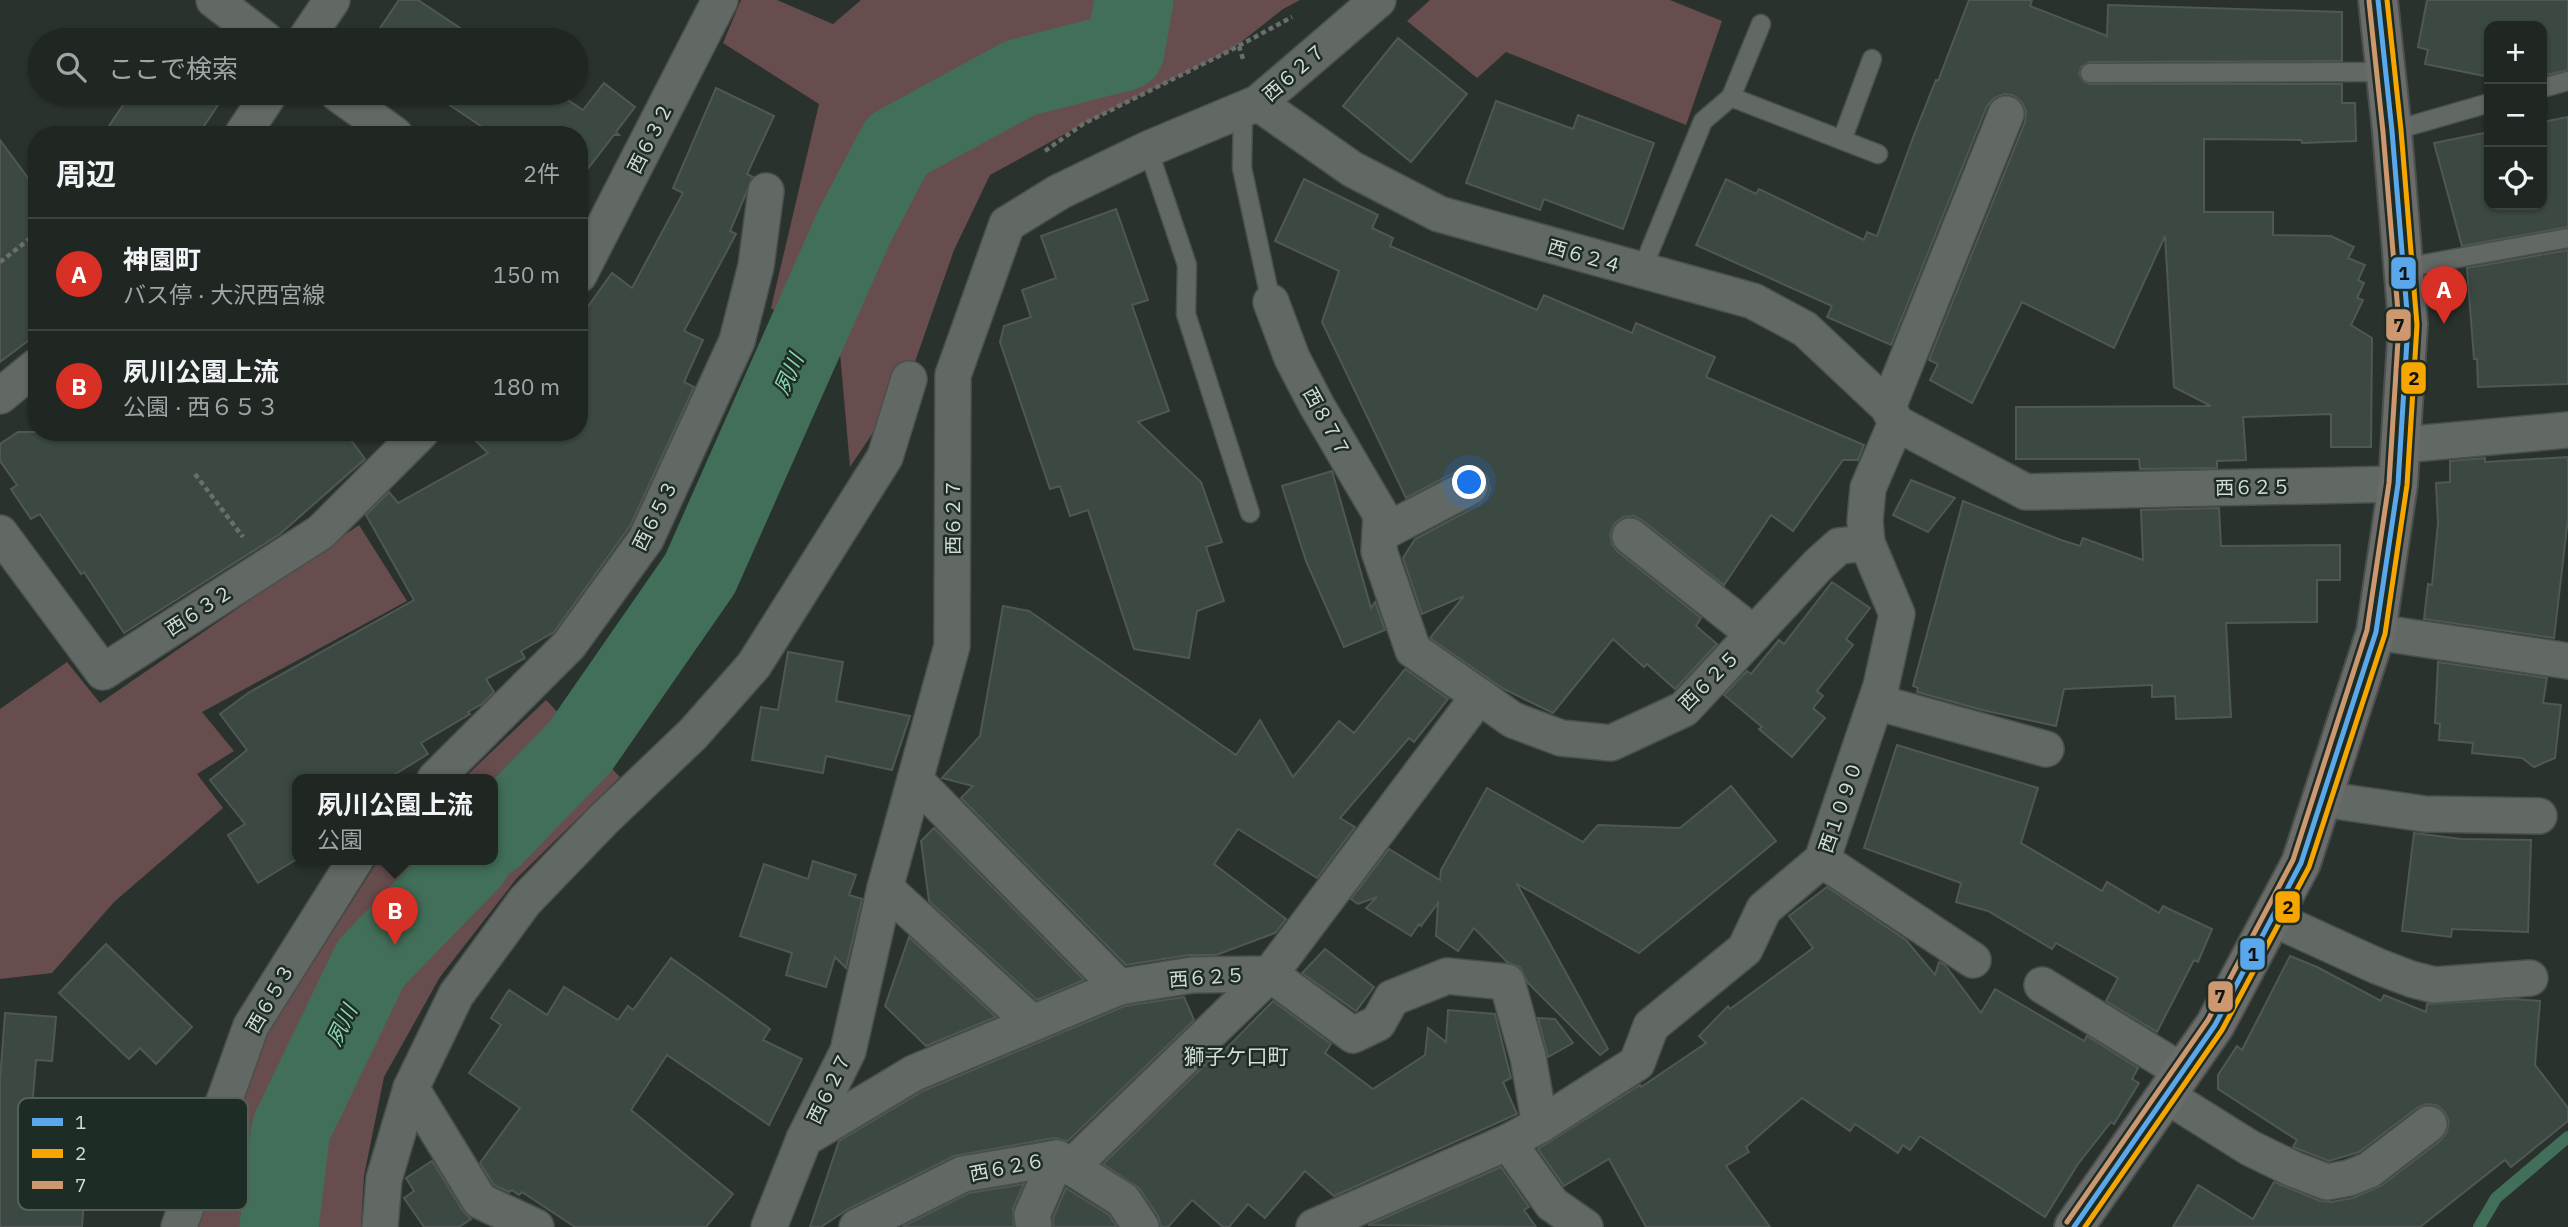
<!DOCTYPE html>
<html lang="ja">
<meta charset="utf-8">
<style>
:root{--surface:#202622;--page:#282e2a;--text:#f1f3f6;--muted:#a2a5a5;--line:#3d4340;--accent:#d93025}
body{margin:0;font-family:"IBM Plex Sans","Noto Sans JP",sans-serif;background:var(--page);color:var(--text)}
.controls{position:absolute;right:21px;top:21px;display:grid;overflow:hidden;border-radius:14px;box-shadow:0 2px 5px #0004}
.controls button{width:63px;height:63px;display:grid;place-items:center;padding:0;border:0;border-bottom:2px solid var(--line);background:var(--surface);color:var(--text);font:35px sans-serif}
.you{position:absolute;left:1470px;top:483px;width:24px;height:24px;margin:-18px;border:5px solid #fff;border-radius:50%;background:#1a73e8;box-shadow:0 0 0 10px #1a73e833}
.badge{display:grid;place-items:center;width:46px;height:46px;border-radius:50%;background:var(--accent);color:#fff;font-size:23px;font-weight:700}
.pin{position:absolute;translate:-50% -58px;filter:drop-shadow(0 2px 4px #0008)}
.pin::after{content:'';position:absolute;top:37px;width:24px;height:21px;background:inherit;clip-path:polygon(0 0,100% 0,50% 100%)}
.popup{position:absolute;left:292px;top:774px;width:206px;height:91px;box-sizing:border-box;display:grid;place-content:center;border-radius:14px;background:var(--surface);filter:drop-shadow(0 2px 5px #0005);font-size:23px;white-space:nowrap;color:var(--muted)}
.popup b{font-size:26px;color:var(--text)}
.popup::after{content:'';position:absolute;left:50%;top:100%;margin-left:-14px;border:14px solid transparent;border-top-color:var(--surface)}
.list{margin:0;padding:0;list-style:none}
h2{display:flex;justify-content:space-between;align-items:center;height:91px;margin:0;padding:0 28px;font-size:30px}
h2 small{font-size:23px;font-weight:400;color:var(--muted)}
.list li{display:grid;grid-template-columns:46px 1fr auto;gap:21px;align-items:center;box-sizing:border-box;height:112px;padding:0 28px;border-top:2px solid var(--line)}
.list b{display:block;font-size:26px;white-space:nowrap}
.list p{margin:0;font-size:23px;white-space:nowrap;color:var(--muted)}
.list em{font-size:23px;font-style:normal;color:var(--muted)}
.icon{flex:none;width:38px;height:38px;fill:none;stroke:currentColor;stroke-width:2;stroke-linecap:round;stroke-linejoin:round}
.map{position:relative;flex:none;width:2568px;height:1227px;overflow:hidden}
.search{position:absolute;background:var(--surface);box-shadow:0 2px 5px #0004;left:28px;top:28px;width:560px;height:77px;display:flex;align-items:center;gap:18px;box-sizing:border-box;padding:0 24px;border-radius:38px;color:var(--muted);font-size:26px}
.panel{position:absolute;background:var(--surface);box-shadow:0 2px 5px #0004;left:28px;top:126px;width:560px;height:315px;border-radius:28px}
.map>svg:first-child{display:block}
.green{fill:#674d4d}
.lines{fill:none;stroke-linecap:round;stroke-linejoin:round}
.stream{stroke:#426f59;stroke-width:12}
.river{stroke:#426f59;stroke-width:79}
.building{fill:#3c4842;stroke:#505754;stroke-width:2}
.service-casing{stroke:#49504d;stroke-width:21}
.minor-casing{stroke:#49504d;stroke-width:38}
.primary-casing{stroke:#49504d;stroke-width:42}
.path{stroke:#6a6f6c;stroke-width:4.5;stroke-dasharray:5 3.5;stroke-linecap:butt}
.service{stroke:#626965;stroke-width:18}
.minor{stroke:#626965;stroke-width:35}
.primary{stroke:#6b6b69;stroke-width:38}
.bus-1-casing{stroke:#1d2c24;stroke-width:10}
.bus-2-casing{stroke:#1d2c24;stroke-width:10}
.bus-3-casing{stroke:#1d2c24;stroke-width:10}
.bus-1{stroke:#5aa8eb;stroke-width:5}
.bus-2{stroke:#f7a600;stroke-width:5}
.bus-3{stroke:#cd976f;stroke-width:5}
.labels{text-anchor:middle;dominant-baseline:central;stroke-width:5;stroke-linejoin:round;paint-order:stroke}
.street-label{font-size:19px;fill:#d3dcd7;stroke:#1d2c24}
.water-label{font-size:21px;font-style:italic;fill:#8ad8b2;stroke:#1d2c24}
.neighbourhood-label{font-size:21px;fill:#d3dcd7;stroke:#1d2c24}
.key{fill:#1d2c24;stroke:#54615a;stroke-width:2}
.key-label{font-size:19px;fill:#d3dcd7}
.line-badge{stroke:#1d2c24;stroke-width:2.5}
.pale-badge-label{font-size:19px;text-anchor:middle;font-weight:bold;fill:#111}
</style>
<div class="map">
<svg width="2568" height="1227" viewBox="0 0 2568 1227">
<rect width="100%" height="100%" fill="#2a322e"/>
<g class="green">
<path d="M741,0H777L833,24L861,0H1300L1283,9L1231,50L1083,124L990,175L954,250L909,379L850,467L840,353L771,308L819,104L723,43Z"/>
<path d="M1430,0H1670L1722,21L1686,125L1506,52L1477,78L1407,21Z"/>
<path d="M359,525L407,601L202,712L234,751L197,774L223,808L114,902L52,973L0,979V709L67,662L100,703Z"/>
<path d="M546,700L620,777L517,878L440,977L384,1077L364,1176L361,1227H197L267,1035L379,859H493V779H463Z"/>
</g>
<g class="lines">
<path class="stream" d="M2479,1227L2496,1198L2568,1137"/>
<g class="river">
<path d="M493,837L580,747L700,574L854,227L897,145L1020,78L1125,51L1134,0"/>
<path d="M279,1227L291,1129L371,963L472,859"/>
</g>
</g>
<g class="building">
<path d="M399,0H418L478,40H372Z"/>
<path d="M1969,0H2032L2030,6L2107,36L2108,5L2342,12V61L2090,62L2081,67L2079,74L2084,82L2090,84H2342V103H2355L2356,141L2302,143L2301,140L2204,139V212H2273V235L2331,236L2354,247L2348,258L2365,265L2358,280L2364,283L2357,298L2363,300L2351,325L2372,338L2371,447H2331V414L2243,417L2246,460L2217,461V468L2140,469L2139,459H2016V407L2211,406L2174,387L2165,236L2114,348L2022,302L1972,403L1930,380L1938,364L1929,360L2025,122L2026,112L2022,102L2013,95L2004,94L1994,98L1987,106L1891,345L1827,317L1832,306L1696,245L1726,179L1756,194L1759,189L1864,240L1867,232L1877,236L1914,135L1936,80L1938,81Z"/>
<path d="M2427,0H2568V70L2542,76V26H2489V77L2425,64L2428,50L2418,47Z"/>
<path d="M1398,38L1467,94L1411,162L1343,106Z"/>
<path d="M604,83L635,107L616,132L619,135H614L579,180V135H494L432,93H557L583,110Z"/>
<path d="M716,88L774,116L747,174L753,177L730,231L736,234L684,331L703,340L684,382L694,387L630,526L554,632L521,651L525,658L486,679L494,692L482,704L468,712L470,714L421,743L428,754L387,779H297V859L258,883L228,835L245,824L210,780L247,750L220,714L248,693L414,600L366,515L389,492L398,503L488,453L467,432H579V319L612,273L632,288L683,193L673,188Z"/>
<path d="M131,93H226L198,135H103Z"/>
<path d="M1496,101L1573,129L1578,115L1654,143L1623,229L1544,199L1540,210L1466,183Z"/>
<path d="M2568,117V227L2462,246L2434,143L2489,132V205H2542V122Z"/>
<path d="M0,140L37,190V334L0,362Z"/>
<path d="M1304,179L1378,215L1372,228L1393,238L1390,246L1537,310L1544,295L1632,333L1636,323L1715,357L1706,377L1864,445L1858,460H1843L1793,531L1771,515L1724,585L1642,520L1634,516L1623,517L1614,524L1610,534L1612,544L1617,551L1701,618L1696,626L1717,644L1675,689L1647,664L1644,667L1613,639L1553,713L1502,688L1430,638L1464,596L1422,614L1403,558L1415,539L1479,505L1487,498L1490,489L1488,478L1480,470L1472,467L1461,469L1406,498L1322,322L1339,271L1275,241Z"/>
<path d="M1116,209L1148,300L1132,305L1169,411L1138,422L1201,482L1222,542L1206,547L1224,601L1197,611L1189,658L1134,649L1088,510L1070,516L1060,486L1050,489L1000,342L1004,326L1031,317L1022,290L1056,278L1041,236Z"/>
<path d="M2568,250V384L2478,387L2477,359H2474L2467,268Z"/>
<path d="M18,432H345L365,459L280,534L124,633L84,572L81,574L40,514L31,519L11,489L17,485L0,461V444Z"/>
<path d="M2568,457V518L2554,638L2424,619L2428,584L2432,585L2438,523L2436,483L2450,482V461L2485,458V462Z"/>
<path d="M1332,471L1371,608L1375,602L1385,630L1344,647L1306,561L1282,486Z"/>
<path d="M1911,480L1955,498L1928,532L1893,515Z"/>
<path d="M1963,501L2061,540L2080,546L2083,538L2143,560L2141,510L2219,508L2221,546L2340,545V580H2317V622L2226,623L2231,717L2176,719L2175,696L2152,697V685L2064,689L2056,726L1982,710L1917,692L1918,688L1913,686Z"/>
<path d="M1832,582L1870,608L1846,639L1853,645L1817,691L1823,696L1813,708L1825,718L1792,757L1759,729L1762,727L1724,695L1747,671L1751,674L1779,640L1784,644Z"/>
<path d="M1003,606L1029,611L1236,755L1260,720L1293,777L1339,721L1354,733L1405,669L1448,699L1414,742L1409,738L1340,818L1355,827L1317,878L1238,829L1214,864L1286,919L1275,933L1216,955H1189L1126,965L961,798L973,786L942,778L980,736Z"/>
<path d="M788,652L843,662L836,701L910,716L892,770L826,756L823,773L752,760L761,707L778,710Z"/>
<path d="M2438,662L2547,678L2543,703L2561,705L2555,758L2534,767L2522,758L2472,753L2473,743L2439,740L2440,724L2435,723Z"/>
<path d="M1897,745L2038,788L2021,843L2102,891L2107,882L2159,913L2163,906L2212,929L2198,962L2194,960L2157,1032L2106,1001L2118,978L2056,943L2052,949L1988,911L1956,902L1961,883L1864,848Z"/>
<path d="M1731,786L1776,841L1639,953L1517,884L1608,1049L1600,1055L1528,983L1520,967L1507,962L1474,928L1458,951L1436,936L1438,903L1421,926L1419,924L1411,936L1366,908L1377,897L1358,904L1351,899L1389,849L1440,880L1441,870L1487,788L1583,842L1598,825L1680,828Z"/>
<path d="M934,828L1084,980L1037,1000L929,901L921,841Z"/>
<path d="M2414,833L2461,839L2531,840L2528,932L2452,929L2451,937L2402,931Z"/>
<path d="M813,861L856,875L849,895L862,899L846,968L835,957L826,987L786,975L792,953L740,936L764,864L808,879Z"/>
<path d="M1827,887L1906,940L1935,975L1939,962L1945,965L1981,1013L1995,989L2084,1041L2087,1036L2138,1068L2132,1079L2139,1083L2114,1124L2111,1122L2078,1164L2045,1217L1920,1136L1910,1150L1903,1145L1898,1153L1855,1124L1850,1131L1802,1098L1746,1147L1749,1152L1726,1166L1770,1227H1646L1609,1159L1564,1186L1538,1149L1640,1085L1641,1087L1706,1043L1699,1036L1728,1006L1730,1009L1813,948L1789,916Z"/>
<path d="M909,937L996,1017L926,1046L885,1006Z"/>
<path d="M106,944L192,1027L156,1064L140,1048L129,1059L59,993Z"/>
<path d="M1325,949L1374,987L1356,1011L1302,973Z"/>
<path d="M2290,956L2317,967L2381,1001L2384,995L2426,1012L2427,1004L2513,999L2540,1001L2535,1065L2568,1108V1121L2511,1167L2505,1160L2420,1227H2173L2198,1185L2253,1219L2274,1182L2320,1201L2331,1202L2353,1198L2381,1186L2441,1140L2447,1132L2449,1121L2444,1111L2436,1105L2426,1104L2417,1108L2359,1152L2329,1161L2293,1147L2297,1140L2218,1089V1075L2237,1046L2242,1050Z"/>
<path d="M671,958L770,1029L763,1040L802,1059L769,1125L667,1055L631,1110L733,1194L706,1227H575L522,1192L519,1195L512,1190L509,1192L494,1185L480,1163L520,1108L469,1073L501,1025L491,1018L509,990L547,1015L564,987L618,1020L628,1006L633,1010Z"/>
<path d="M1184,997L1194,1020L1068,1141L1054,1138L954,1156L848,1209L821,1227H810L839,1141L923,1091L1125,1006Z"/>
<path d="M1273,1001L1331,1044L1325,1053L1373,1089L1425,1055L1428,1028L1446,1042L1448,1010L1495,1014L1511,1078L1503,1082L1517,1114L1334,1196L1305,1171L1265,1218L1248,1204L1229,1227H1223L1192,1200L1168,1227H1161L1158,1216L1139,1188L1103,1164L1211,1059L1213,1062Z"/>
<path d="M5,1013L56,1017L52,1061L36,1060L29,1144L65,1147L86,1171L82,1227H0V1081Z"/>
<path d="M1538,1018L1555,1019L1573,1043L1548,1057Z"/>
<path d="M432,1161L463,1211L471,1219L459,1227H424L404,1198L414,1191L406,1178Z"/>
<path d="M1501,1167L1529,1207L1524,1210L1536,1227L1368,1225Z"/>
<path d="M1024,1184L1013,1208L1014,1227H902L969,1193Z"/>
<path d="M1066,1188L1109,1215L1117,1227H1054L1053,1218Z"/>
</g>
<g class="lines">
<g class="service-casing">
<g id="service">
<path d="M2090,73L2386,72"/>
<path d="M2542,88L2568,81"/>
<path d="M1731,97L1761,24"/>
<path d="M1243,109L1242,168L1271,302"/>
<path d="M2392,131L2489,103"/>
<path d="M1842,140L1872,59"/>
<path d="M1148,149L1187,265L1186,314L1250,513"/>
<path d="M2403,268L2568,238"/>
<path d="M1641,272L1703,121L1731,97L1878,154"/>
</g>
</g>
<g class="minor-casing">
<g id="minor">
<path d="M214,0L266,40"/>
<path d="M305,40L332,0"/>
<path d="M337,93L395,135"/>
<path d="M1258,103L1352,169L1439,214L1753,301L1805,329L1888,407L1896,423"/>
<path d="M242,135L270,93"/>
<path d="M579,275L720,0"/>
<path d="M1271,302L1292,358L1317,406L1381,515L1379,551L1413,650L1479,696"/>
<path d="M0,396L37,366"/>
<path d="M1888,407L2006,114"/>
<path d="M1896,423L2026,492L2398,484"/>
<path d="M2401,445L2568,430"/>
<path d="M0,533L103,672L321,532L421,432"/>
<path d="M1380,534L1470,487"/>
<path d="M1630,536L1754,634"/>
<path d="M2376,632L2568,661"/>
<path d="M1876,702L2046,749"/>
<path d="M435,779L569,645L646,539L737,341L756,266L766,191"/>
<path d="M915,780L1119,987"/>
<path d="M2322,799L2425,814L2539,816"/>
<path d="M1822,860L1973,960"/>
<path d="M885,888L1031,1022"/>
<path d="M2272,918L2377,966L2411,979L2434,985L2530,978"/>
<path d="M2042,985L2183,1072"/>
<path d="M411,1088L480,1201L536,1227"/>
<path d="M2167,1096L2250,1148L2293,1169L2327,1182L2349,1178L2369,1170L2429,1124"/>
<path d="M804,1139L914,1073L1119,987L1192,975L1270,974L1479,696L1513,720L1561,738L1611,743L1684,709L1818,565L1839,546L1867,543"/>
<path d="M1508,1142L1552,1204L1585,1227"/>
<path d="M1072,1166L1270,974L1353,1035L1378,1023L1392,998L1447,976L1507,982L1528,1057L1540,1125"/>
<path d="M179,1227L251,1026L356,859"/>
<path d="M380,1227L384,1179L411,1088L456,995L525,901L603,820L693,734L754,665L885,457L909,379"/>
<path d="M769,1227L804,1139L848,1051L885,888L952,646L953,375L1007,224L1059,192L1148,149L1258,103L1378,0"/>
<path d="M857,1227L963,1174L1057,1158L1123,1200L1141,1227"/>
<path d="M1034,1227L1032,1215L1057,1158"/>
<path d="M1314,1227L1508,1142L1540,1125L1637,1063L1651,1026L1745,949L1764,909L1822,860L1881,686L1897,614L1867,543L1865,521L1868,488L1896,423"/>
</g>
</g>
<g class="primary-casing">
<path id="primary" d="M2074,1227L2215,1025L2301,863L2376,632L2398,484L2408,324L2392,131L2378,0"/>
</g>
<g class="path">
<path d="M1239,46L1244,62"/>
<path d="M1045,151L1083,124L1231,50L1292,17"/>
<path d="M0,262L37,233"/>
<path d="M195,474L243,537"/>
</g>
<use href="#service" class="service"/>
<use href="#minor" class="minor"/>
<use href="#primary" class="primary"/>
<g class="bus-1-casing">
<path id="bus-1" d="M2074,1227L2215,1025L2301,863L2376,632L2398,484L2408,324L2392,131L2378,0"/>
</g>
<g class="bus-2-casing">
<path id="bus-2" d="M2085,1227L2222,1030L2309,867L2385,634L2407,485L2417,325L2401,130L2387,0"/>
</g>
<g class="bus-3-casing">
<path id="bus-3" d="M2067,1222L2208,1020L2293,860L2367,630L2389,483L2399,324L2383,132L2369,1"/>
</g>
<use href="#bus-1" class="bus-1"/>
<use href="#bus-2" class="bus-2"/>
<use href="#bus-3" class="bus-3"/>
</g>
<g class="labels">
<g class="street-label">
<text transform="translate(1294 72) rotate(-41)">西６２７</text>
<text transform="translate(650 138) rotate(-63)">西６３２</text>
<text transform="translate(1585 256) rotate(16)">西６２４</text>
<text transform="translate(1327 422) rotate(61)">西８７７</text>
<text transform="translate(2253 487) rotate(-1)">西６２５</text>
<text transform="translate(655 515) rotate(-63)">西６５３</text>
<text transform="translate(953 517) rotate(-90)">西６２７</text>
<text transform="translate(199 610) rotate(-33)">西６３２</text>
<text transform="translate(1709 680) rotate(-45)">西６２５</text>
<text transform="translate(1840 807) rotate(-71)">西１０９０</text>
<text transform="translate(1207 977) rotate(-4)">西６２５</text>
<text transform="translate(270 998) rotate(-60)">西６５３</text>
<text transform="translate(829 1088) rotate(-64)">西６２７</text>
<text transform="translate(1007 1167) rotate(-11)">西６２６</text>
</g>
<g class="water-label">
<text transform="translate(788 374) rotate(-66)">夙川</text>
<text transform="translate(341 1025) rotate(-64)">夙川</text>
</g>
<g class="neighbourhood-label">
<text x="1236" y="1056">獅子ケ口町</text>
</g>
</g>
<rect x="18" y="1098" width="230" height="112" rx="10" class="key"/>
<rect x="32" y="1118" width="31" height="8" fill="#5aa8eb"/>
<rect x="32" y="1149" width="31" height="9" fill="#f7a600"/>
<rect x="32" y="1181" width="31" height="8" fill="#cd976f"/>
<g class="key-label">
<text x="75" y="1129">1</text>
<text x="75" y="1160">2</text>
<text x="75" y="1192">7</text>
</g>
<g class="line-badge">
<rect x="2390" y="256" width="27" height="34" rx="7" fill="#5aa8eb"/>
<rect x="2385" y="308" width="27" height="34" rx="7" fill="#cd976f"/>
<rect x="2400" y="361" width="27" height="34" rx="7" fill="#f7a600"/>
<rect x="2274" y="890" width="27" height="34" rx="7" fill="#f7a600"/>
<rect x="2239" y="937" width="27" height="34" rx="7" fill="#5aa8eb"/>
<rect x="2207" y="980" width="27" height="33" rx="7" fill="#cd976f"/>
</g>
<g class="pale-badge-label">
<text x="2404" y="280">1</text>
<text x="2399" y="332">7</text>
<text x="2414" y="385">2</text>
<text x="2288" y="914">2</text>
<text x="2253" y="961">1</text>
<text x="2220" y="1003">7</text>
</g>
</svg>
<div class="controls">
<button>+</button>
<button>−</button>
<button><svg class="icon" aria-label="locate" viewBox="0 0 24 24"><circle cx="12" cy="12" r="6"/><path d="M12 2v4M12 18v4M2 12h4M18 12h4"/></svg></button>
</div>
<div class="you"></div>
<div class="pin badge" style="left:2444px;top:324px">A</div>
<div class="pin badge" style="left:395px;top:945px">B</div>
<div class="popup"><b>夙川公園上流</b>公園</div>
<div class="search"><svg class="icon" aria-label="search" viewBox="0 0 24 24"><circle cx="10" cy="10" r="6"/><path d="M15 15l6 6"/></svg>ここで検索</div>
<section class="panel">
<h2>周辺<small>2件</small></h2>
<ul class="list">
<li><span class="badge">A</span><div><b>神園町</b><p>バス停 · 大沢西宮線</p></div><em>150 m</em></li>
<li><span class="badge">B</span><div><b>夙川公園上流</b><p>公園 · 西６５３</p></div><em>180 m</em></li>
</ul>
</section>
</div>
